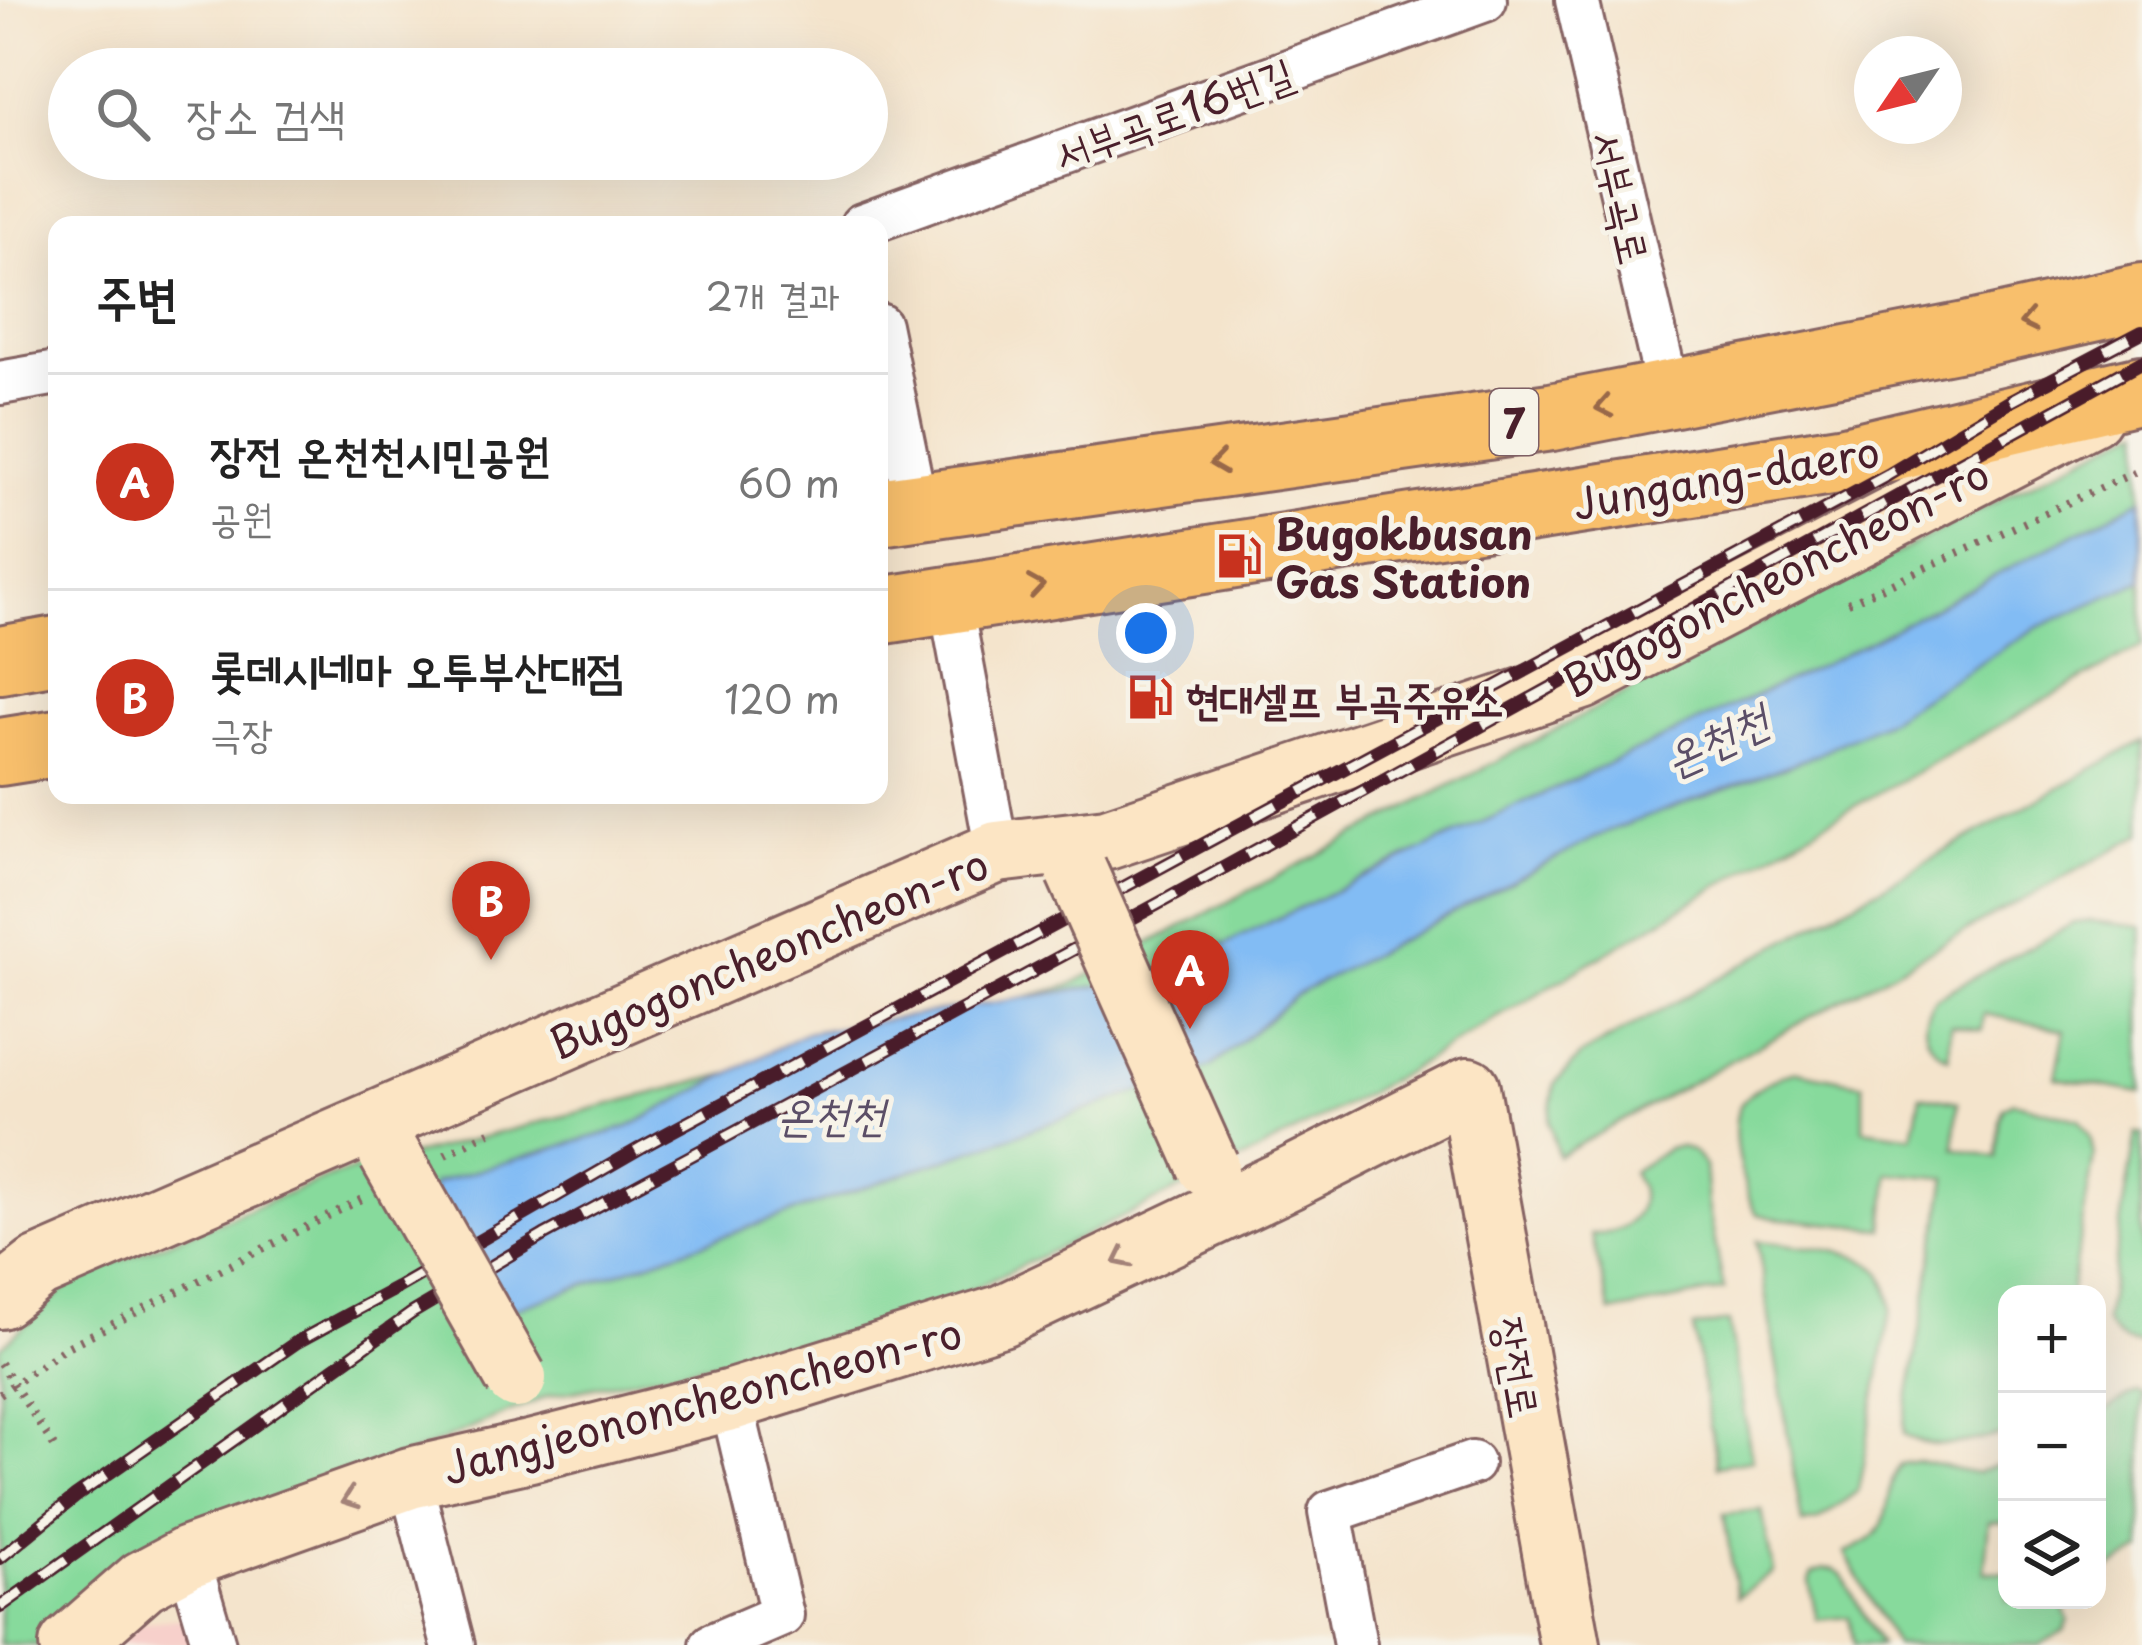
<!DOCTYPE html>
<html lang="ko">
<meta charset="utf-8">
<style>
:root{--surface:#fff;--page:#f6f6f6;--text:#222;--muted:#767676;--line:#e0e0e0;--accent:#c8321e}
body{margin:0;font-family:"Playpen Sans","Poor Story",sans-serif;background:var(--page);color:var(--text)}
.controls{position:absolute;right:36px;bottom:36px;display:grid;overflow:hidden;border-radius:24px;box-shadow:0 12px 48px #0002}
.controls button{width:108px;height:108px;display:grid;place-items:center;padding:0;border:0;border-bottom:3px solid var(--line);background:var(--surface);color:var(--text);font:60px sans-serif}
.compass{position:absolute;left:1854px;top:36px;width:108px;height:108px;border-radius:50%;background:var(--surface);box-shadow:0 12px 48px #0002;rotate:235deg}
.you{position:absolute;left:1146px;top:633px;width:42px;height:42px;margin:-30px;border:9px solid #fff;border-radius:50%;background:#1a73e8;box-shadow:0 0 0 18px #1a73e833}
.badge{display:grid;place-items:center;width:78px;height:78px;border-radius:50%;background:var(--accent);color:#fff;font-size:39px;font-weight:700}
.pin{position:absolute;translate:-50% -99px;filter:drop-shadow(0 3px 6px #0008)}
.pin::after{content:'';position:absolute;top:63px;width:42px;height:36px;background:inherit;clip-path:polygon(0 0,100% 0,50% 100%)}
.list{margin:0;padding:0;list-style:none}
h2{display:flex;justify-content:space-between;align-items:center;height:156px;margin:0;padding:0 48px;font-size:51px}
h2 small{font-size:39px;font-weight:400;color:var(--muted)}
.list li{display:grid;grid-template-columns:78px 1fr auto;gap:36px;align-items:center;box-sizing:border-box;height:216px;padding:0 48px;border-top:3px solid var(--line)}
.list b{display:block;font-size:45px;white-space:nowrap}
.list p{margin:0;font-size:39px;white-space:nowrap;color:var(--muted)}
.list em{font-size:39px;font-style:normal;color:var(--muted)}
.icon{flex:none;width:66px;height:66px;fill:none;stroke:currentColor;stroke-width:2;stroke-linecap:round;stroke-linejoin:round}
.map{position:relative;flex:none;width:2142px;height:1645px;overflow:hidden}
.search{position:absolute;background:var(--surface);box-shadow:0 12px 48px #0002;left:48px;top:48px;width:840px;height:132px;display:flex;align-items:center;gap:30px;box-sizing:border-box;padding:0 42px;border-radius:66px;color:var(--muted);font-size:45px}
.panel{position:absolute;background:var(--surface);box-shadow:0 12px 48px #0002;left:48px;top:216px;width:840px;height:588px;border-radius:24px}
.map>svg:first-child{display:block}
.built{fill:#f7d0cb}
.green{fill:#87da9c;stroke:#687c64;stroke-width:3}
.water{fill:#82bcf4;stroke:#666e90;stroke-width:3}
.lines{fill:none;stroke-linecap:round;stroke-linejoin:round}
.street-casing{stroke:#866463;stroke-width:48}
.secondary-casing{stroke:#866463;stroke-width:66}
.primary-casing{stroke:#866463;stroke-width:72}
.path{stroke:#866463;stroke-width:8;stroke-dasharray:3 9;stroke-linecap:butt}
.street{stroke:#fff;stroke-width:42}
.secondary{stroke:#fce5c4;stroke-width:60}
.primary{stroke:#f8bf6c;stroke-width:66}
.rail-casing{stroke:#4a1f2b;stroke-width:14}
.rail{stroke:#f7f3e8;stroke-width:9;stroke-dasharray:27;stroke-linecap:butt}
.secondary-bridge-casing{stroke:#866463;stroke-width:66;stroke-linecap:butt}
.path-bridge{stroke:#866463;stroke-width:8;stroke-dasharray:3 9;stroke-linecap:butt}
.secondary-bridge{stroke:#fce5c4;stroke-width:60}
.oneway{stroke:#986748}
.oneway2{stroke:#a38278}
.labels{text-anchor:middle;dominant-baseline:central;stroke-width:10;stroke-linejoin:round;paint-order:stroke}
.shield{fill:#f7f3e8;stroke:#7e5f64;stroke-width:3}
.shield-label{font-size:39px;font-weight:bold;fill:#4a1f2b}
.street-label{font-size:42px;fill:#4a1f2b;stroke:#f7f3e8}
.poi-label{font-size:42px;font-weight:bold;fill:#4a1f2b;stroke:#f7f3e8;text-anchor:start}
.water-label{font-size:45px;font-style:italic;fill:#5b4e67;stroke:#f7f3e8}
</style>
<div class="map">
<svg width="2142" height="1645" viewBox="0 0 2142 1645">
<rect width="100%" height="100%" fill="#f7f3e8"/>
<filter id="ink" filterUnits="userSpaceOnUse"><feTurbulence type="fractalNoise" baseFrequency=".00833" numOctaves="2"/><feDisplacementMap in="SourceGraphic" scale="24" xChannelSelector="R" yChannelSelector="G"/><feConvolveMatrix kernelMatrix="1 2 1 2 8 2 1 2 1" color-interpolation-filters="sRGB"/></filter>
<filter id="wash" filterUnits="userSpaceOnUse"><feTurbulence type="fractalNoise" baseFrequency=".004" numOctaves="4" result="noise"/><feDisplacementMap in="SourceGraphic" scale="48" xChannelSelector="R" yChannelSelector="G"/><feGaussianBlur stdDeviation="2.7" result="paint"/><feColorMatrix in="noise" values="0 0 0 0 0 0 0 0 0 0 0 0 0 0 0 0 0 1.4 0 .05"/><feComposite in="paint" operator="in"/></filter>
<g filter="url(#wash)">
<rect width="100%" height="100%" fill="#f4e4cc"/>
<path class="built" d="M187,1618L194,1645H117L139,1623Z"/>
<g class="green">
<path d="M2142,427V646L1826,822L1406,1072L1260,1151L894,1327L548,1396L233,1529L56,1645H0V1348L76,1278L332,1176L1068,986L1744,631Z"/>
<path d="M2142,741V834L1558,1156L1549,1121L1555,1084L1581,1055Z"/>
<path d="M2091,921L2142,927V1093L2056,1078L2065,1030L1984,1014L1982,1030L1951,1025L1949,1058C1923,1045 1918,1020 1936,998L2074,923Z"/>
<path d="M1797,1071L1863,1084V1129L1913,1136L1921,1095L1958,1102L1954,1148L1996,1157L1999,1121L2003,1108L2013,1102L2079,1119L2090,1136L2094,1156L2070,1294H2007V1433C1975,1441 1933,1455 1904,1434V1422L1947,1178L1889,1173L1884,1229L1773,1218L1757,1214C1743,1192 1727,1128 1741,1104C1751,1088 1779,1075 1797,1071Z"/>
<path d="M2136,1133L2142,1134V1344C2124,1344 2114,1337 2105,1322Z"/>
<path d="M1680,1146L1693,1152L1705,1166L1708,1205L1724,1290L1611,1313L1591,1234C1615,1236 1644,1221 1641,1192C1640,1185 1635,1179 1632,1172L1668,1149Z"/>
<path d="M1757,1241C1785,1245 1865,1249 1880,1271C1888,1282 1889,1296 1891,1309L1858,1491L1817,1521L1802,1524Z"/>
<path d="M1728,1322L1752,1460L1717,1466L1693,1328Z"/>
<path d="M2136,1392L2142,1394V1551L2097,1577V1416Z"/>
<path d="M1918,1461L1977,1473L2007,1461V1523L1989,1522L1984,1572H2007V1600H2060L2069,1620L2064,1631L2039,1645H1895L1845,1553C1853,1549 1864,1544 1872,1538C1894,1518 1884,1485 1901,1464Z"/>
<path d="M1762,1510L1773,1572L1737,1597L1724,1514Z"/>
<path d="M1823,1569H1834L1842,1575L1880,1645H1854L1849,1617L1817,1620L1809,1581L1812,1574Z"/>
</g>
<path class="water" d="M2142,499V581L2034,629L1884,722L1806,759L1608,831L1296,995L1211,1067L497,1315L425,1288L434,1183L628,1127L806,1033L1159,976L1349,884L1843,655Z"/>
</g>
<g filter="url(#ink)">
<g class="lines">
<g class="street-casing">
<g id="street">
<path d="M1577,0L1669,394"/>
<path d="M862,225L1485,0"/>
<path d="M879,325L916,506"/>
<path d="M0,383L57,373"/>
<path d="M950,600L997,852"/>
<path d="M410,1478L453,1645"/>
<path d="M188,1557L214,1645"/>
<path d="M712,1645L782,1615L731,1400"/>
<path d="M1355,1645L1330,1512L1472,1463"/>
</g>
</g>
<g class="secondary-casing">
<g id="secondary">
<path d="M0,1298L38,1268L997,852L1107,839L1582,679L2092,415"/>
<path d="M70,1645L143,1581L188,1557L410,1478L530,1451L731,1400L1001,1316L1291,1178L1469,1088L1570,1645"/>
</g>
</g>
<g class="primary-casing">
<g id="primary">
<path d="M879,512L1551,417L1971,335L2142,297"/>
<path d="M879,611L1845,459L2142,389"/>
<path d="M0,660L57,650"/>
<path d="M0,752L57,743"/>
</g>
</g>
<g class="path">
<path d="M1848,603L2142,469"/>
<path d="M445,1155L490,1132"/>
<path d="M0,1394L65,1348L362,1199"/>
</g>
<use href="#street" class="street"/>
<use href="#secondary" class="secondary"/>
<use href="#primary" class="primary"/>
<g class="rail-casing">
<g id="rail">
<path d="M0,1558L76,1496L297,1342L397,1288L642,1147L1888,475L2009,402L2142,332"/>
<path d="M0,1607L412,1313L544,1235L1156,905L2142,362"/>
</g>
</g>
<use href="#rail" class="rail"/>
<g class="secondary-bridge-casing">
<g id="secondary-bridge">
<path d="M1076,870L1208,1166"/>
<path d="M389,1153L516,1378"/>
</g>
</g>
<path class="path-bridge" d="M0,1363L55,1448"/>
<use href="#secondary-bridge" class="secondary-bridge"/>
</g>
<defs><path id="oneway-chevron" d="M-2-3.5L2.5 0L-2 3.5" fill="none" stroke-width="1.6" stroke-linecap="round" stroke-linejoin="round" transform="scale(3)"/></defs>
<g class="oneway">
<use href="#oneway-chevron" transform="translate(2028 322) rotate(168)"/>
<use href="#oneway-chevron" transform="translate(1604 407) rotate(169)"/>
<use href="#oneway-chevron" transform="translate(1218 463) rotate(172)"/>
<use href="#oneway-chevron" transform="translate(1036 586) rotate(-9)"/>
</g>
<g class="oneway2">
<use href="#oneway-chevron" transform="translate(1122 1259) rotate(154)"/>
<use href="#oneway-chevron" transform="translate(350 1499) rotate(160)"/>
</g>
</g>
<defs>
<g id="fuel-bare" transform="scale(3.6)"><path d="M-5.5-6h7V0h2V4h1.3V-2.5L3-4.5l.8-.8L6-3V5H2.5V1h-1V6h-7ZM-4.2-4.7v3.2H.2V-4.7Z" fill="#c8321e" stroke="#f7f3e8" stroke-width="2.5" paint-order="stroke"/></g>
</defs>
<g fill-rule="evenodd">
<use href="#fuel-bare" x="1239" y="556"/>
<use href="#fuel-bare" x="1150" y="697"/>
</g>
<g class="labels">
<rect class="shield" x="1490" y="389" width="48" height="66" rx="9"/>
<g class="shield-label">
<text x="1514" y="422">7</text>
</g>
<g class="street-label">
<text transform="translate(1173 112) rotate(-20)">서부곡로16번길</text>
<text transform="translate(1623 197) rotate(77)">서부곡로</text>
<text transform="translate(1726 476) rotate(-10)">Jungang-daero</text>
<text transform="translate(1775 576) rotate(-27)">Bugogoncheoncheon-ro</text>
<text transform="translate(768 952) rotate(-23)">Bugogoncheoncheon-ro</text>
<text transform="translate(1519 1367) rotate(80)">장전로</text>
<text transform="translate(702 1399) rotate(-15)">Jangjeononcheoncheon-ro</text>
</g>
<g class="poi-label">
<text x="1275" y="532">Bugokbusan<tspan x="1275" dy="48">Gas Station</tspan></text>
<text x="1186" y="697">현대셀프 부곡주유소</text>
</g>
<g class="water-label">
<text transform="translate(1715 737) rotate(-25)">온천천</text>
<text x="831" y="1112">온천천</text>
</g>
</g>
</svg>
<div class="controls">
<button>+</button>
<button>−</button>
<button><svg class="icon" aria-label="layers" viewBox="0 0 24 24"><path d="M12 4l9 5-9 5-9-5zM3 14l9 5 9-5"/></svg></button>
</div>
<svg class="compass" viewBox="-18 -18 36 36"><path d="M0-13l5 13h-10z" fill="#e53935"/><path d="M0 13l5-13h-10z" fill="#767676"/></svg>
<div class="you"></div>
<div class="pin badge" style="left:1190px;top:1029px">A</div>
<div class="pin badge" style="left:491px;top:960px">B</div>
<div class="search"><svg class="icon" aria-label="search" viewBox="0 0 24 24"><circle cx="10" cy="10" r="6"/><path d="M15 15l6 6"/></svg>장소 검색</div>
<section class="panel">
<h2>주변<small>2개 결과</small></h2>
<ul class="list">
<li><span class="badge">A</span><div><b>장전 온천천시민공원</b><p>공원</p></div><em>60 m</em></li>
<li><span class="badge">B</span><div><b>롯데시네마 오투부산대점</b><p>극장</p></div><em>120 m</em></li>
</ul>
</section>
</div>
